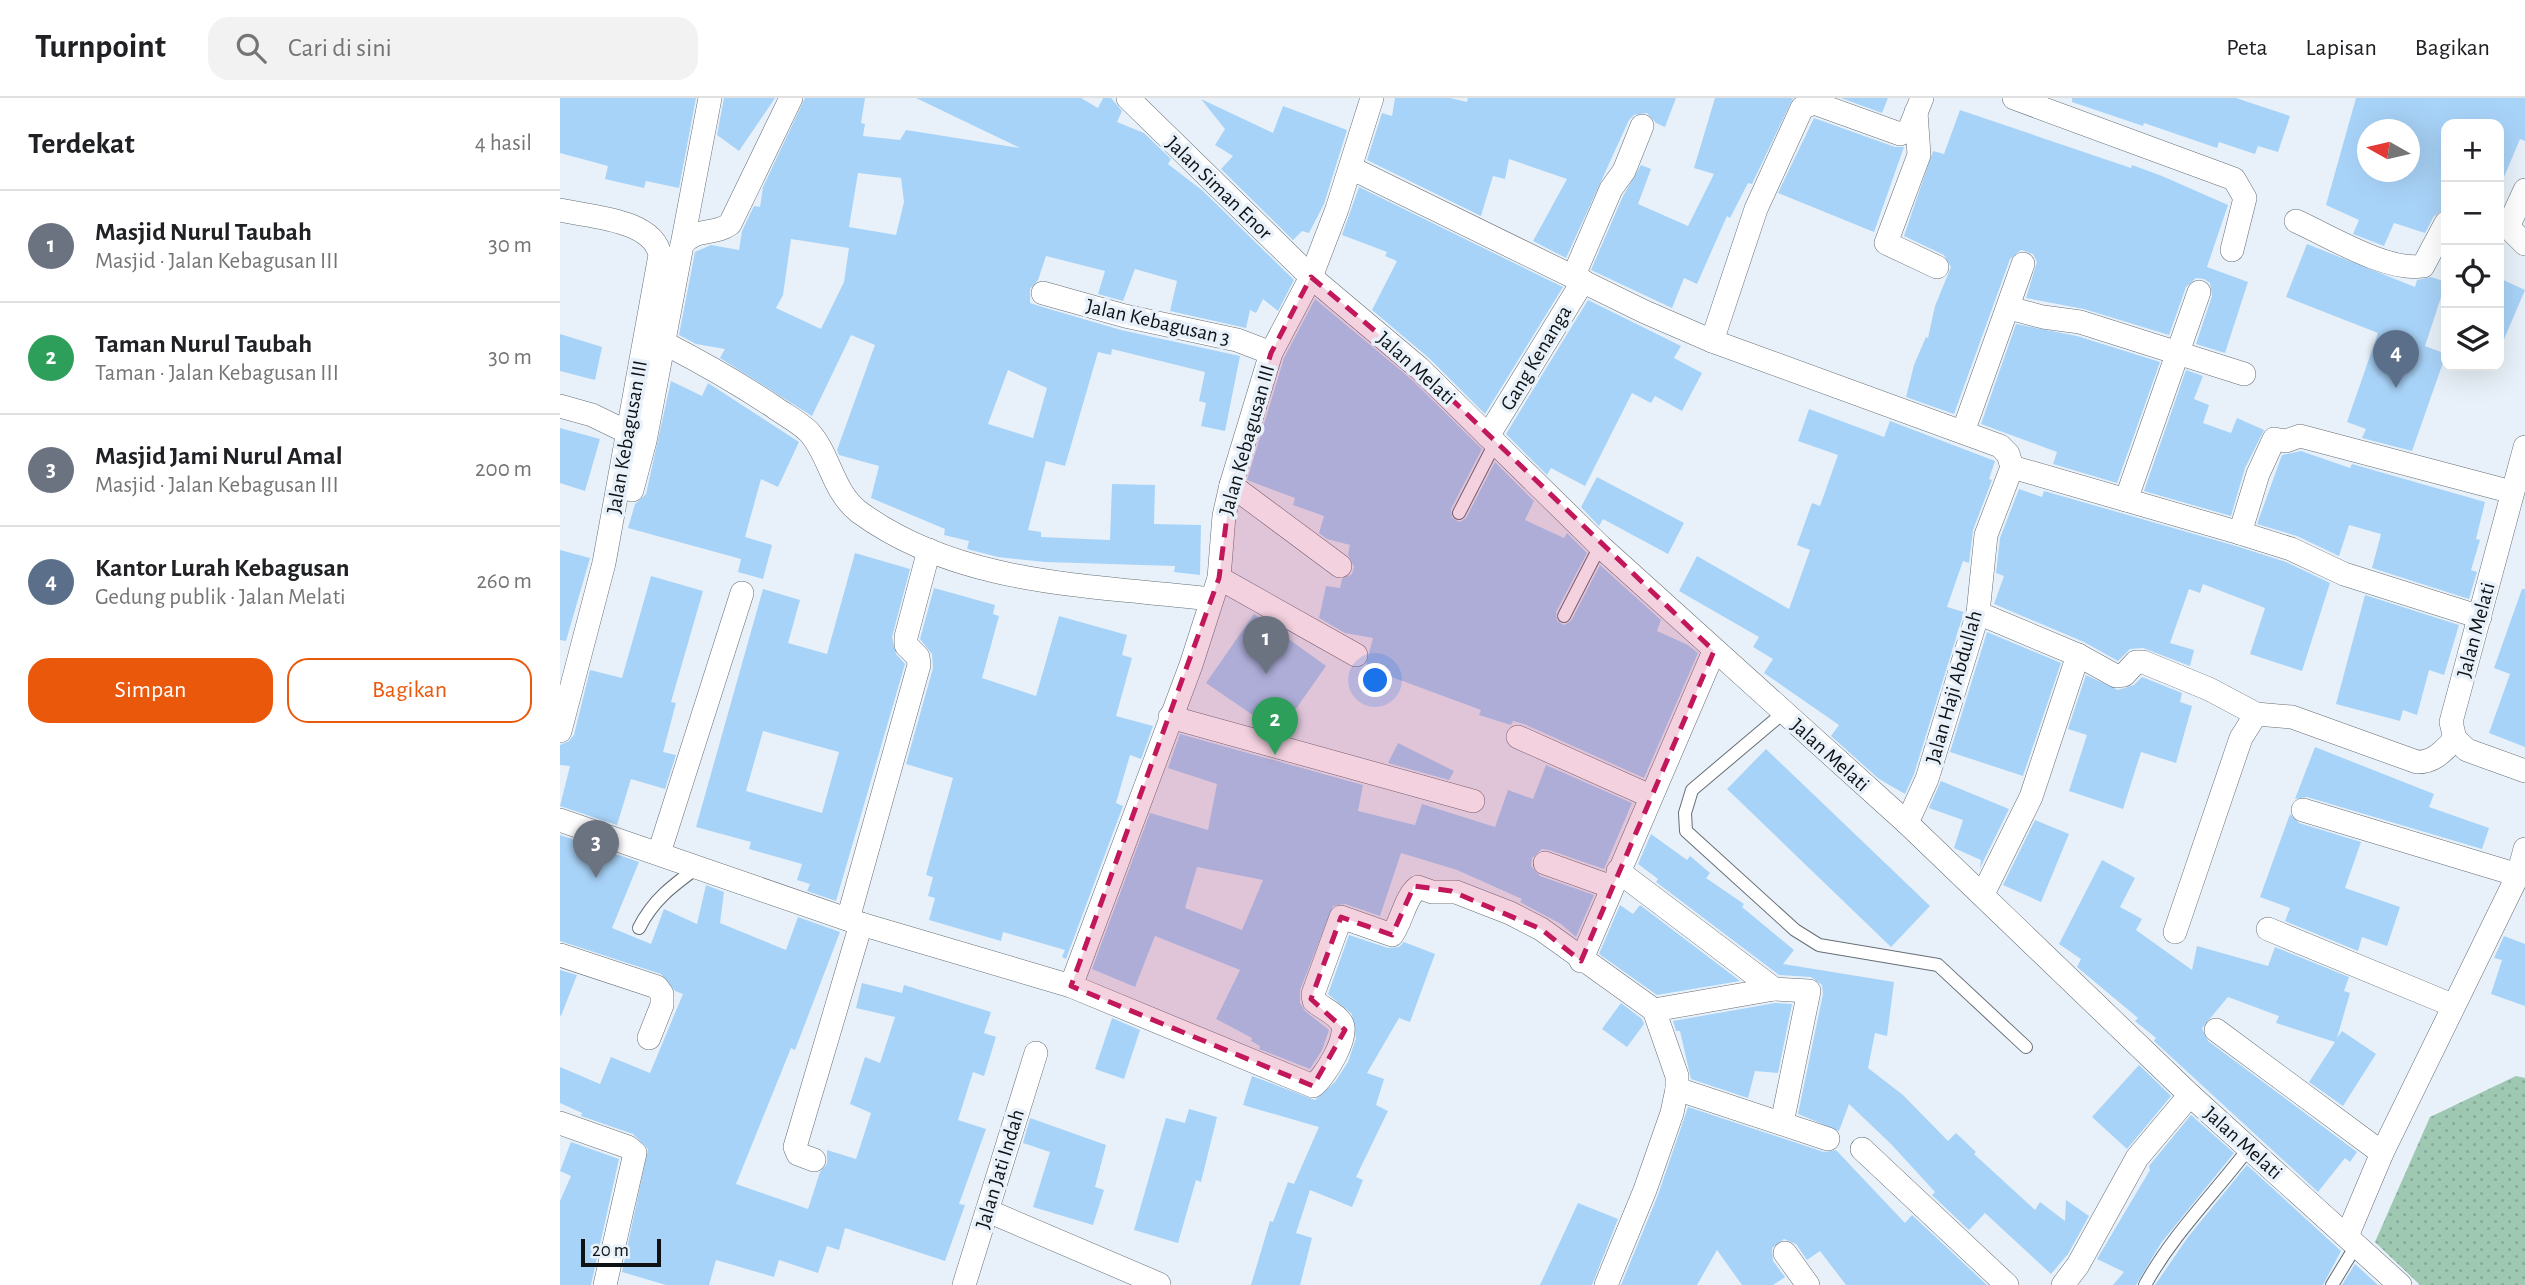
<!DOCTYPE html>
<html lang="id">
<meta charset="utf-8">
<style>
:root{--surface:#fff;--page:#f2f2f2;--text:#202124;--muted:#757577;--line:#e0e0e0;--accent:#ea580c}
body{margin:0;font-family:"Alegreya Sans",sans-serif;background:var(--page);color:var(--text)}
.controls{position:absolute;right:21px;top:21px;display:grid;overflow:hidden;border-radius:14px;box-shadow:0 7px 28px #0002}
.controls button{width:63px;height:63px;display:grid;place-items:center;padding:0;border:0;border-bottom:2px solid var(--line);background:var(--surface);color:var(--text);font:35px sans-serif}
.compass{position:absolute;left:1797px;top:21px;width:63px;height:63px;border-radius:50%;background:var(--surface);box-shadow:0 7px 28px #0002;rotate:278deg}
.scale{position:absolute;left:21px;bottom:18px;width:80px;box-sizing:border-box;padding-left:7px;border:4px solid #0f1214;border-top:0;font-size:19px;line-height:24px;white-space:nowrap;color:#0f1214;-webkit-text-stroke:5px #e8f1f9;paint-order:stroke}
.you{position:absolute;left:816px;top:583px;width:24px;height:24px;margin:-18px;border:5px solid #fff;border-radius:50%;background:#1a73e8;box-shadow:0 0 0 10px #1a73e833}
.badge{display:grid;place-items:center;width:46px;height:46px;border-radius:50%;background:var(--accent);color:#fff;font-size:23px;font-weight:700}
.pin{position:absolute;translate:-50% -58px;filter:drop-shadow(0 2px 4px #0008)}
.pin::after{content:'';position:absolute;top:37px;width:24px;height:21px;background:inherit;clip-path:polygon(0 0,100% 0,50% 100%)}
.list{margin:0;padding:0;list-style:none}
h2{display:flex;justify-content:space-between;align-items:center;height:91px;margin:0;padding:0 28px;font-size:30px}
h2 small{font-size:23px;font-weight:400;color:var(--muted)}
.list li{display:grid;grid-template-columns:46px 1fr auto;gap:21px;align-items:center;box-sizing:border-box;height:112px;padding:0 28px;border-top:2px solid var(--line)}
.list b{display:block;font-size:26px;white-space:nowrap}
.list p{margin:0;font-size:23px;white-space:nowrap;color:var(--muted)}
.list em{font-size:23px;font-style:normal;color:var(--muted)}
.actions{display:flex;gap:14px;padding:21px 28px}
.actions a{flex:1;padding:16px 0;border:2px solid var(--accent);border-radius:21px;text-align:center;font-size:24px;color:var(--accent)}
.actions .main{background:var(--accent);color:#fff}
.icon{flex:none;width:38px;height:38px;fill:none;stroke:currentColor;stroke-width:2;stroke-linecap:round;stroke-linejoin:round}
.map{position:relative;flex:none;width:1965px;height:1187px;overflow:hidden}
header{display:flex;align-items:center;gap:42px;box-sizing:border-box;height:98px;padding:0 35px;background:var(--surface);border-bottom:2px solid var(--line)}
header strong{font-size:33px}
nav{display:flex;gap:38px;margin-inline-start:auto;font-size:24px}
.search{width:490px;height:63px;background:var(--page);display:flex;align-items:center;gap:18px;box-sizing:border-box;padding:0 24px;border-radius:21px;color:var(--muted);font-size:26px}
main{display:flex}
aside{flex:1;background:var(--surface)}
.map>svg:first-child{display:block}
.grass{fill:url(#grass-dots)}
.building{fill:#a8d3f8;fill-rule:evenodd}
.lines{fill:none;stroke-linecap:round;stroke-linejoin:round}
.service-casing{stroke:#666e75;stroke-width:14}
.minor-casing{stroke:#666e75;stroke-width:24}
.service{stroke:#fff;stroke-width:12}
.minor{stroke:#fff;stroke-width:23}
.marked{fill:#c2185b;fill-opacity:0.2;stroke:#c2185b;stroke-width:5;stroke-dasharray:14 9;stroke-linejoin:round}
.labels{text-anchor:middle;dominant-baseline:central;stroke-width:7;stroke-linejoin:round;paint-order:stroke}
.street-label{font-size:21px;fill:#0f1214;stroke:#e8f1f9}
</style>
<header>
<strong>Turnpoint</strong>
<div class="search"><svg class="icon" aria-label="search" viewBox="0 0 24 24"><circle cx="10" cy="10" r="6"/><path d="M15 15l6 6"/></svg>Cari di sini</div>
<nav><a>Peta</a><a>Lapisan</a><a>Bagikan</a></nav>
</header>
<main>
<aside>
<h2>Terdekat<small>4 hasil</small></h2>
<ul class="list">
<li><span class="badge" style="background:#6b7280">1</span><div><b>Masjid Nurul Taubah</b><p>Masjid · Jalan Kebagusan III</p></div><em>30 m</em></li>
<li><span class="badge" style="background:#2e9e5b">2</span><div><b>Taman Nurul Taubah</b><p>Taman · Jalan Kebagusan III</p></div><em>30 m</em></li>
<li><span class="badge" style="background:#6b7280">3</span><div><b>Masjid Jami Nurul Amal</b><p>Masjid · Jalan Kebagusan III</p></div><em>200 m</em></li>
<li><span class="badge" style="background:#5c6f8a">4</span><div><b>Kantor Lurah Kebagusan</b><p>Gedung publik · Jalan Melati</p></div><em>260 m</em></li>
</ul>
<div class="actions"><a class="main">Simpan</a><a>Bagikan</a></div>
</aside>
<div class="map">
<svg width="1965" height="1187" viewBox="0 0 1965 1187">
<defs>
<pattern id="grass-dots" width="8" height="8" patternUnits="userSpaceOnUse" patternTransform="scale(1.75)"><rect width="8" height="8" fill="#9ec8b2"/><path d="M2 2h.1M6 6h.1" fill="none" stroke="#87ab98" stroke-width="1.8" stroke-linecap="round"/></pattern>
</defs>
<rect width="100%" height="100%" fill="#e8f1f9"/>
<path class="grass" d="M1956,978L1965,980V1187H1860L1815,1144L1870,1019Z"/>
<g class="building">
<path d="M0,0H136L119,90L86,83L84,90L45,81L48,68L0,55Z"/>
<path d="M164,0H215L179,53L157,37Z"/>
<path d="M245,0H305L301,25L305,26L303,38L340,42L346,32L460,50L356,0H521L538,10L543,0H551L562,13L557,24L584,35L611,61L608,66L643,93L734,182L718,213L703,201L696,215L690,212L686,230L610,213L617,183L575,171L563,203L538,196L545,173L486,158L478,182L470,191V205L479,208L561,232L680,258L665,333L641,328L646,305L639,303L645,274L552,251L551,257L538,254L505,368L486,363L468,432L481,434V439L550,442L552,386L595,387L594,426L641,427L640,477L614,474L615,468L485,464L438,459L407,451L409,443L384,437L385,431L311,400L319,368L279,357L277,352L315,247L291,237L252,318L160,260L165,251L136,246L119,237L135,154L151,147L179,152L182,133L194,108L200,109L203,89ZM298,75L341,80L344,104L336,137L289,129ZM231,141L289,150L284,184L261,231L216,210L223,197ZM448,272L487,290L473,340L428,326Z"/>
<path d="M835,0H890L907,4L908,0H1116L1105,29L1096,25L1087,15L1074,17L1069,22L1006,160L973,143L1007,81L949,61L945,81L933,78L921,118L807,62L822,15L832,18Z"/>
<path d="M1155,0H1233L1192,86L1188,85L1170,120L1167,118L1137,186L1124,180L1112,210L1031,172L1063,98L1081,67L1091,71L1078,106L1128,128L1154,76L1134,70Z"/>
<path d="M1281,0H1328L1322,15Z"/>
<path d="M1512,0H1676L1730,18L1718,54L1698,48L1695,56L1659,44L1657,50L1584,25L1583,28L1512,4Z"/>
<path d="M1796,0H1965V43L1960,41L1939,91V26H1886L1885,111L1874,118L1865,135L1834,125L1824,148L1793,136L1799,122L1766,107ZM1808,32H1850V74H1808Z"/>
<path d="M641,1L713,35L723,8L787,32L764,106L749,135L742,133L733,142L661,71L673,58L655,47L665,31Z"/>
<path d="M1400,12L1571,70L1572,67L1602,78L1668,107L1647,169L1688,184L1665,255L1636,246L1652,198L1650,185L1644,181L1636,180L1626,189L1609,237L1524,211L1466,200L1477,164L1473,156L1461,152L1450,161L1394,316L1346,299L1354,267L1366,239L1368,240L1375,208L1391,169L1384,157L1344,138L1373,53L1384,56Z"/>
<path d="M1254,20L1335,49H1344L1314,134L1218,95Z"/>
<path d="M799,89L1003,189L925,316L869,260L812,212L837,163L825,158L827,154L782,137Z"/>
<path d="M1747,146L1855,189L1857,182L1871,179L1886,184L1865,248L1886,256L1852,353L1802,340L1806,331L1787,324L1818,235L1726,199Z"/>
<path d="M1939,180L1965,192L1939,253Z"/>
<path d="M755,201L850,280L922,351L891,411L892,420L900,424L906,420L935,364L974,403L965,422L1004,440L1007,435L1027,455L996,514L997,523L1004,527L1011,523L1040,467L1101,522L1097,533L1128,547L1138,555L1084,680L964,626L953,623L951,627L919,617L921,612L821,575L806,566L813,540L785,535L759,520L766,488L780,490L782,481L792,476L794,469L788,456L790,447L767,441L759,435L764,418L733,407L735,400L687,382L724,260Z"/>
<path d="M1028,202L1121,248L1114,260L1142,275L1122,313L1095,298L1091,305L1072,295L1025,388L991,370L987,377L946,336Z"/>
<path d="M1456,226L1517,238L1600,264L1557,385L1493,366L1497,354L1421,326Z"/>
<path d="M0,236L42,249L35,282L0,273Z"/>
<path d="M1626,272L1643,278L1634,301L1649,307L1643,325L1671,335L1677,320L1704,332L1685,370L1671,418L1584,393Z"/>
<path d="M111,283L142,298L148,285L239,344L218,389L201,381L185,439L212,447L203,481L178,474L181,461L68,430L75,406L86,396Z"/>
<path d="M1249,311L1324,339L1330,323L1435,363L1429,381L1432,382L1413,432L1409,465L1403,463L1387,509L1404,514L1354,676L1345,696L1319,681L1271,638L1279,627L1204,575L1213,561L1193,549L1199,539L1119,493L1137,458L1229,511L1250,452L1237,447L1252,405L1260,408L1278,357L1238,343Z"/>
<path d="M0,330L40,341L25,393L0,385Z"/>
<path d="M1741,353L1790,370L1792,366L1925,404L1916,441L1920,442L1911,472L1917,474L1909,501L1812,470L1821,436L1789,427L1779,458L1737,438L1697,426L1722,357Z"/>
<path d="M1037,379L1124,425L1108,456L1043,421L1039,428L1021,409Z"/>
<path d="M1459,391L1482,399L1484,393L1676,448L1726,464L1770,485L1742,573L1690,556L1705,510L1643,486L1640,495L1629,491L1610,545L1634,552L1630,568L1583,550L1570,551L1558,563L1524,544L1434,506L1444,478L1436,475L1440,440Z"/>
<path d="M0,452L30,460L6,543L0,542Z"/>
<path d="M295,455L350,471L332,539L336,556L345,566L276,803L247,793L250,786L237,782L242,766L189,751L191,744L136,729L203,491L240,502L228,545L267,556ZM203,633L279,654L262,715L186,693Z"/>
<path d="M91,478L143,493L111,604L116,605L103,654L116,657L105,691L71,681L57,727L0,708L10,668L0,667V647L9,643L14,637L30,572L62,580Z"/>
<path d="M374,490L435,507L433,516L439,518L422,580L476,598L499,518L567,537L562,557L572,560L556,618L593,628L581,661L570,657L556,705L563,708L506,861L502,859L505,852L443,834L441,843L369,822L375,800L368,798L373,779L366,777L393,680L346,666L373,570L372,556L360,541Z"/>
<path d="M1962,491H1965V649L1929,635L1950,576L1934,570Z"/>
<path d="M1805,497L1899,527L1884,577L1869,572L1857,617L1843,612L1840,623L1776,606Z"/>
<path d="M694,516L766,568L719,635L646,585Z"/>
<path d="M1427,534L1501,565L1463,678L1390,654Z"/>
<path d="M1526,577L1558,592L1574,587L1582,579L1622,595L1620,604L1632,608L1616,665L1581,654L1563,711L1509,693L1527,637L1508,631Z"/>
<path d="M620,636L803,687L798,713L855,727L862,706L935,729L948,692L973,701L986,667L1072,705L1044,771L989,752L982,751L972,760L971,768L980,778L1034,797L1016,839L1001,826L960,804L962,801L897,772L841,755L820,818L785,806L773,808L740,892V905L745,913L769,932L762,952L750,971L699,951L700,948L691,943L692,940L656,921L680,872L595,838L575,889L532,871L590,715L648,732L657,686L608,670ZM637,769L703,782L682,832L625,810Z"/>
<path d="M838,645L894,673L889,682L828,665Z"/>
<path d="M1755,649L1874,696L1869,709L1929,730L1922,751L1747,699L1735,701Z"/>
<path d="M1206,651L1370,808L1331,849L1167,691Z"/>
<path d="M1381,683L1449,711L1420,770L1421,762L1394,750L1403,722L1369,710Z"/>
<path d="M1730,716L1739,725L1801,744L1785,790L1840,809L1827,848L1802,839L1798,853L1725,823L1730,810L1700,799Z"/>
<path d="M1475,722L1509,736L1481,804L1443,787Z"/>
<path d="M1091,736L1127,762L1130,758L1150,775L1146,780L1184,806L1182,809L1234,852L1223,866L1334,884L1327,938L1315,935L1308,970L1343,997L1388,1043L1396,1035L1416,1054L1414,1056L1475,1112L1480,1104L1505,1123L1506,1102L1529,1118L1508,1156L1491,1176L1425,1115L1409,1132L1372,1097L1375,1094L1331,1046L1289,1006L1279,1033L1238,1016L1263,896L1262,887L1251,879L1219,877L1096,784L1098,781L1078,766Z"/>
<path d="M0,737L79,764L52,830L91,846L104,811L137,826L146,787L164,794L160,825L226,852L238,819L280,834L235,952L231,950L176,1086L248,1111L260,1074L267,1066V1052L296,1061L311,1015L290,1006L305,959L320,965L335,919L296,910L302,885L342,895L344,887L431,914L424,935L436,939L424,978L413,974L398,1022L426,1031L399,1106L405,1107L385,1163L285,1130L279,1152L267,1148L258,1175L219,1162L214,1179L156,1162L149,1187H106L62,1174L88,1051L73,1036L21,1018L22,1015L0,1005V969L40,986L51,959L90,975L123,896L115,893L101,876L0,843Z"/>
<path d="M1542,762L1575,780L1560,809L1582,821L1576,832L1632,872L1637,848L1708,868L1715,849L1789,879L1784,893L1790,895L1777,940L1782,933L1816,956L1783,1008L1749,984L1775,944L1716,925L1719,918L1668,899L1642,930L1648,943L1797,1054L1790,1064L1785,1060L1758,1094L1594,943L1596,940L1575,923L1578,920L1517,869L1521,861L1499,846Z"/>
<path d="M1060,807L1073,816L1080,807L1180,883L1097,897L1039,856Z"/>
<path d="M789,837L828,850L839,849L844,844L875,856L850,924L839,920L807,975L824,981L816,1007L828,1013L796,1079L803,1082L792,1109L750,1092L736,1135L752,1140L740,1187H691L710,1123L713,1124L728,1084L740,1088L734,1086L759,1029L683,1007L692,978L755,1002L775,984L788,964L796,940L792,916L768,896Z"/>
<path d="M1944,838L1965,846V908L1931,896L1942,862L1934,860Z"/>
<path d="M0,872L17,877L1,918L0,917Z"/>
<path d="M1061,905L1082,921L1084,926L1067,949L1042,931Z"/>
<path d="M1215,905L1232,906L1218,975L1195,973L1188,1000L1131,981L1120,933H1116L1113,923Z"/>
<path d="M552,920L580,932L564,981L535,971Z"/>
<path d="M1579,967L1611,998L1567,1051L1532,1019Z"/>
<path d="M1128,1009L1264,1054L1276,1052L1345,1125L1352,1117L1427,1187H1286L1260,1153L1247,1162L1236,1146L1224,1141L1212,1150L1213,1163L1225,1179L1213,1187H1182L1157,1152L1137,1187H1061L1098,1097Z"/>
<path d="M629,1011L657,1019L641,1084L636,1082L618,1145L574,1132L606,1020L625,1025Z"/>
<path d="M1631,1017L1674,1055L1601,1145L1576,1187H1553L1564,1174L1537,1161L1590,1072L1589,1068Z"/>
<path d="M470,1020L546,1047L535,1089L544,1092L533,1127L473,1109L490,1054L463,1045Z"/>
<path d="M11,1044L59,1061L31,1187H0V1103L11,1078L0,1073Z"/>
<path d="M1687,1067L1781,1153L1763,1187H1595L1628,1139Z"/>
<path d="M1018,1105L1058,1121L1032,1187H980Z"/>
<path d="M1795,1166L1818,1187H1782Z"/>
</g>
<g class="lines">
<g class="service-casing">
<g id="service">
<path d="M899,415L935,345"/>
<path d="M1004,518L1040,448"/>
<path d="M1223,615L1132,692L1125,715L1126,733L1235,832L1259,847L1378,867L1466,949"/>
<path d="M79,830C93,802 112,788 138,769"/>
<path d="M1585,1187C1613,1136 1654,1096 1689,1050"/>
<path d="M1772,1187L1797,1146"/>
</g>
</g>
<g class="minor-casing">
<g id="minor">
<path d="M568,0L751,179L859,270L1040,448L1347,725L1630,997L1840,1187"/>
<path d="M1362,0L1349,32L1340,36L1254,5L1242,10L1196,111L1152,243L1440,348L1448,356L1452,369"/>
<path d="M1454,0L1674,81L1685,100L1672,152"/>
<path d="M1356,14L1359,57L1326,145L1377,169"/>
<path d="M791,70L1085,214L1152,243"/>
<path d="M1965,92L1948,129L1965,146"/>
<path d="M0,112C30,119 93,121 100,157L44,465L0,633"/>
<path d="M1736,123C1769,138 1827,174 1863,168L1886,125"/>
<path d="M122,147L150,0"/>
<path d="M1014,177L1051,91L1064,73L1082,28"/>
<path d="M483,195L565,218L677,242L711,255"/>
<path d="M1449,210L1483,219L1520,224L1684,276"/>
<path d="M104,245C143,265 178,285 214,309C225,317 239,324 249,334C270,357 272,393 299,414C400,488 531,487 651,501"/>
<path d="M0,308L32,317L67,334"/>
<path d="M1403,334L1463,166"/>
<path d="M928,338L1023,183"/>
<path d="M1965,349L1891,624L1895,641L1907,652L1965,673"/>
<path d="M1452,369L1680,435L1731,451L1784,476L1920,519"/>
<path d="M671,387L780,468"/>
<path d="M72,392L85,343L122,147C135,129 154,138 170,126L231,0"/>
<path d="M1566,402L1639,194"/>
<path d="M1680,435L1698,376L1714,341L1726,343L1740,338L1952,394"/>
<path d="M659,480L796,557"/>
<path d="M1418,515L1518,557L1556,578L1564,577L1576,564H1583L1649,591L1696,616"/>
<path d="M610,619L913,703"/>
<path d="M958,639L1090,698"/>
<path d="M1743,712L1958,777"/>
<path d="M0,722L301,826L511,888L753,988C764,980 791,937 781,924C775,915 762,910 754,903L753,896L781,819L832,837C842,823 845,799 858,789L872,794H896L950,815L981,831L1094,912L1117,978V991L1112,1015L1085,1092L1046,1187"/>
<path d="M1347,725L1367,681L1418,515L1426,437L1452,369"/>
<path d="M99,755L182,495"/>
<path d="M985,765L1052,789"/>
<path d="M1058,773L1214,891L1249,893L1222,1025"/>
<path d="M1423,796L1471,699L1518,557"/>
<path d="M288,821L359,567L358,559L346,547V539L369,452"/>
<path d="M1708,831L1892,907"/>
<path d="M1615,834L1681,640L1696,616L1732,619L1857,664C1875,664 1883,653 1895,641"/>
<path d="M0,857L97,889L102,896V907L89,940"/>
<path d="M1021,863L1154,553"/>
<path d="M511,888L631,567L659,480L664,418L671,387L711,255L751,179L777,111L812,0"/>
<path d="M1094,912L1214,891"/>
<path d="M1656,932L1822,1055"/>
<path d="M1117,991L1268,1041"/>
<path d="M0,1025L68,1049L75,1055L45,1187"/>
<path d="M1302,1051L1447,1187"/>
<path d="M254,1062L238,1056L235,1049L301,826"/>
<path d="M428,1113L599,1186"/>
<path d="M1787,1138L1822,1055L1958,777L1965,751"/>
<path d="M1225,1155L1248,1187"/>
<path d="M404,1187L476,955"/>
<path d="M1503,1187L1518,1167L1577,1060L1630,997"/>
</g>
</g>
<use href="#service" class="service"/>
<use href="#minor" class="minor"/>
</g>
<path class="marked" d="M751,179L859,270L1154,553L1021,863L981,831L891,793L854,788L832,837L781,819L751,901L785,932L753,988L511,888L659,480L671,387L711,255Z"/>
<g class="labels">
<g class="street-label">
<text transform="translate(659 90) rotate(44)">Jalan Siman Enor</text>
<text transform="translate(598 224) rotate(13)">Jalan Kebagusan 3</text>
<text transform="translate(976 260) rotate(-59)">Gang Kenanga</text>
<text transform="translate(856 270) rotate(42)">Jalan Melati</text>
<text transform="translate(67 339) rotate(-80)">Jalan Kebagusan III</text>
<text transform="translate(687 342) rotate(-74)">Jalan Kebagusan III</text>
<text transform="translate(1916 532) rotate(-75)">Jalan Melati</text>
<text transform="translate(1394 589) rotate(-74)">Jalan Haji Abdullah</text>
<text transform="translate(1270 657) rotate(42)">Jalan Melati</text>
<text transform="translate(1683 1045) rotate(42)">Jalan Melati</text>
<text transform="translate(440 1071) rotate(-73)">Jalan Jati Indah</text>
</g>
</g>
</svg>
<div class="controls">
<button>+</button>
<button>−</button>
<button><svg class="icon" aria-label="locate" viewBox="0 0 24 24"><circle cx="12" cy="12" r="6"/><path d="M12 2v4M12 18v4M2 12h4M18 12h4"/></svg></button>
<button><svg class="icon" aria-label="layers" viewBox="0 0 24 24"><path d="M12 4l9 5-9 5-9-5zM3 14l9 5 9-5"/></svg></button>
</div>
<svg class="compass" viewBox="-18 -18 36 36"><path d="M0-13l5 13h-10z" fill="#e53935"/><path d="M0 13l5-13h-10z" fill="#757577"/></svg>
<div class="scale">20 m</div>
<div class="you"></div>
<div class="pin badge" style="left:706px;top:576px;background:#6b7280">1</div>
<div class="pin badge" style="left:715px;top:657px;background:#2e9e5b">2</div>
<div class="pin badge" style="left:36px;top:780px;background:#6b7280">3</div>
<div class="pin badge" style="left:1836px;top:290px;background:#5c6f8a">4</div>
</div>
</main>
